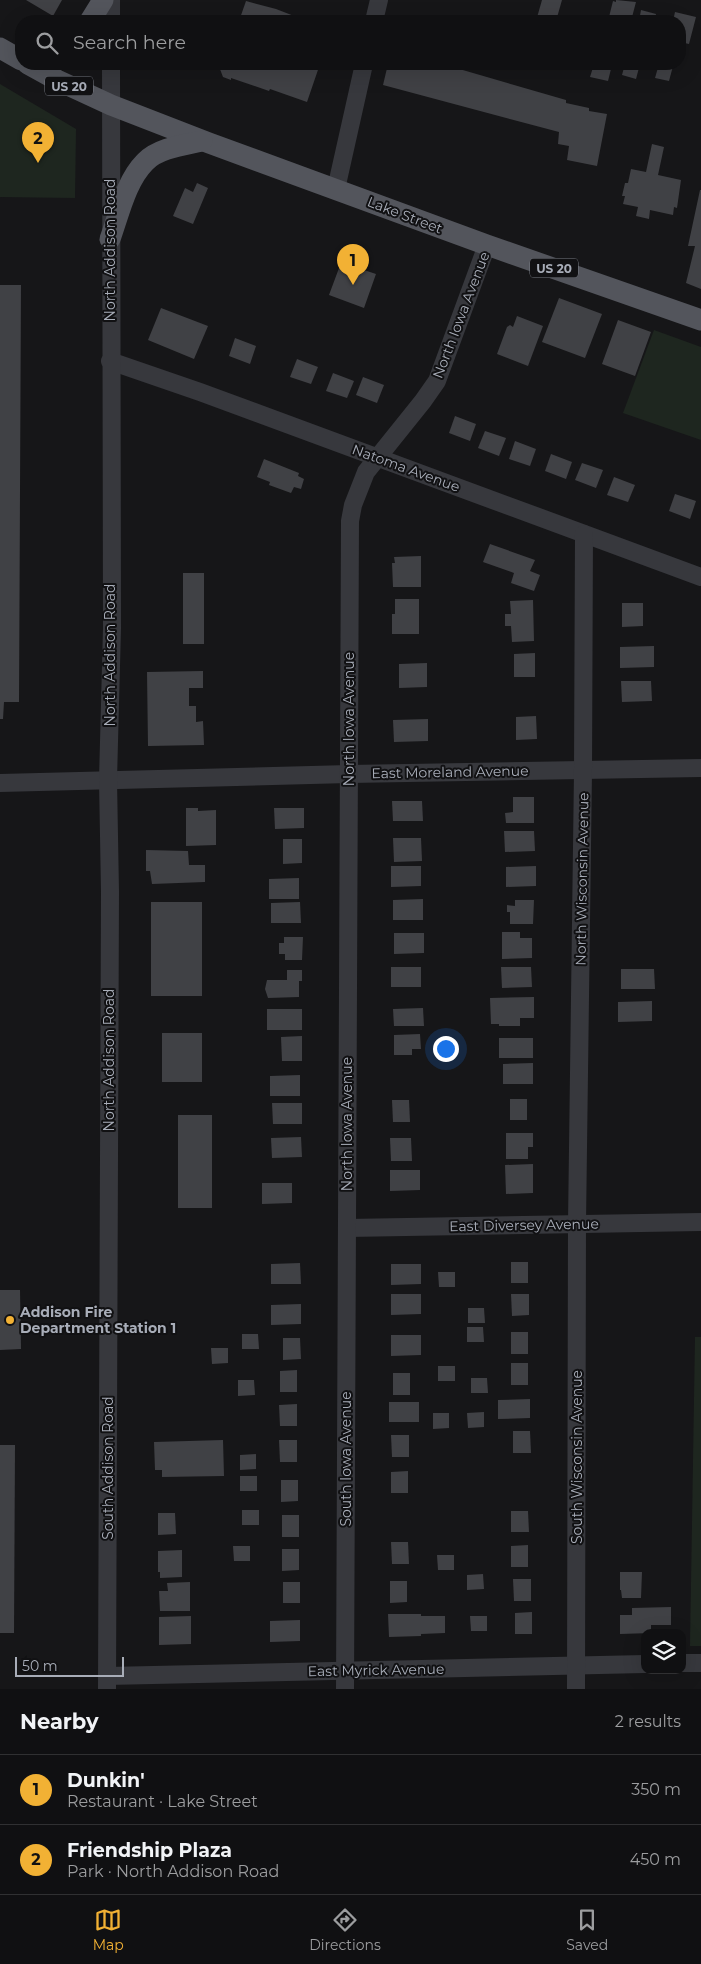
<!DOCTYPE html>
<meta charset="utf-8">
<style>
:root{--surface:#101012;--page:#19191b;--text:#f1f3f6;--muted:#9c9d9f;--line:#303032;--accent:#f2b134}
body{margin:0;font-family:Montserrat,sans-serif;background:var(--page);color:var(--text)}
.controls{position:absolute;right:15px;bottom:15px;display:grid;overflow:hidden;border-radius:10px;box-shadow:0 5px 20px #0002}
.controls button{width:45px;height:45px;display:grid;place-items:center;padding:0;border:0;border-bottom:1px solid var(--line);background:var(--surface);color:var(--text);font:25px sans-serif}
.scale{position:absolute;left:15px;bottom:12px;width:109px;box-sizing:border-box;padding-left:5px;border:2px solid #a8adb8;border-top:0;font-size:14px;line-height:18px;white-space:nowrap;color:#a8adb8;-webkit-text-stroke:4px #111113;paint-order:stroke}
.you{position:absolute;left:445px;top:1048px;width:18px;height:18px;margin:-12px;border:4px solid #fff;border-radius:50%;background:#1a73e8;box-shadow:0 0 0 8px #1a73e833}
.badge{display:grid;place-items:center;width:32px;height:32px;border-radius:50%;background:var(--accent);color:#111;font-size:16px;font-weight:700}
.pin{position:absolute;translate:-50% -41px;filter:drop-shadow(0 1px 2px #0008)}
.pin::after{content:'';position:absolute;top:26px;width:18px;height:15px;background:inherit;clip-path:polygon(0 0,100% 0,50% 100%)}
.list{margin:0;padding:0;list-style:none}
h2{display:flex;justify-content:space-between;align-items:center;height:65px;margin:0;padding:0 20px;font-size:21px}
h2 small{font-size:16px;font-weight:400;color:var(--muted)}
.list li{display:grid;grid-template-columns:32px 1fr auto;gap:15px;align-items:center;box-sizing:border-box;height:70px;padding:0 20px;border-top:1px solid var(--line)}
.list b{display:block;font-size:19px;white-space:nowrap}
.list p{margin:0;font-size:16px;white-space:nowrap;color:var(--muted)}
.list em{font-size:16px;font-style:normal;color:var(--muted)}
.icon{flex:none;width:28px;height:28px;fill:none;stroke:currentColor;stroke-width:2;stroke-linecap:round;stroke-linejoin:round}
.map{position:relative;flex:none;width:701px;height:1689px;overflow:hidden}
.search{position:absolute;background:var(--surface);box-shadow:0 5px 20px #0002;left:15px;right:15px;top:15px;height:55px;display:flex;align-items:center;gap:12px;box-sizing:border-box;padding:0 18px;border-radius:20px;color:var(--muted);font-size:19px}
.sheet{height:205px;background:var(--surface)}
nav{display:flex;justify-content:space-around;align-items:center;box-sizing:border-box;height:70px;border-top:1px solid var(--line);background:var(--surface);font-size:14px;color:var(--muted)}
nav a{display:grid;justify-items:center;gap:2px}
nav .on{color:var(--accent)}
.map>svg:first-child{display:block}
.green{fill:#1e261f}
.building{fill:#404145}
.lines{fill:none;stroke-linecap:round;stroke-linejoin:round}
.minor{stroke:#37383d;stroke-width:18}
.major{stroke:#53555c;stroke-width:21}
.poi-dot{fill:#f2b134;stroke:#111113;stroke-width:2}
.labels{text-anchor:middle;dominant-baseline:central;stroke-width:4;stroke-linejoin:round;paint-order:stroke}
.shield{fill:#111113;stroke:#7b7e86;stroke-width:1}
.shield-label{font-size:12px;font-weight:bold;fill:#a8adb8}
.street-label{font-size:14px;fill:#a8adb8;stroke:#111113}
.poi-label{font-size:14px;font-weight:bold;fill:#a8adb8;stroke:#111113;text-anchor:start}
</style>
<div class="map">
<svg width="701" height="1689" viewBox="0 0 701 1689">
<rect width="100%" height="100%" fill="#161618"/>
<g class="green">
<path d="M0,84L76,129L75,198L0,197Z"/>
<path d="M654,330L701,347V440L623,413Z"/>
<path d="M695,1337H701V1646H690Z"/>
</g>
<g class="building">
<path d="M26,0H62L53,16Z"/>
<path d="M542,0H562L556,21H536Z"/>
<path d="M616,0L636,2L631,21H608L613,1L616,2Z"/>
<path d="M246,1L276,9L307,21H239Z"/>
<path d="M641,10L656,14L655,19L659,21H639Z"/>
<path d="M675,12L696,17L689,44L680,42V21H673Z"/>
<path d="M218,64H320L307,102L270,89L269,91L231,78V80L223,77Z"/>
<path d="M388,64H450L449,66L566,100V103L589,108V111L607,114L597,166L567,160L569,146L558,144L559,132L383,85Z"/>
<path d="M594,64L612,65L608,81L590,77Z"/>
<path d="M625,64H640L636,79L622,75Z"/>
<path d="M659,64L673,66L669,81L655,78Z"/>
<path d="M652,144L664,147L658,175L681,180L677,208L674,207L673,215L650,210L649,219L636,216L638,207L623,204L625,196H622L625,183H628L631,169L646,172Z"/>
<path d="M197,183L208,188L193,224L173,216L185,188L193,192Z"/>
<path d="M700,190H701V289L686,283L695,246H688Z"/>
<path d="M345,252L359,257L355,267L376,274L364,308L329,295Z"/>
<path d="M0,285H21L19,702H4L3,719H0Z"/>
<path d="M559,298L602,314L585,358L542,342Z"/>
<path d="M161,308L208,326L194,359L148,340Z"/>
<path d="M517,316L543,326L528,366L497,354L507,327L510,325L513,327Z"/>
<path d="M618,320L651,332L635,376L602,364Z"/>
<path d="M235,338L256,346L250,364L229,356Z"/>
<path d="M297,359L318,367L311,384L290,377Z"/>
<path d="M333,373L354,381L347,398L326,391Z"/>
<path d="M363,377L384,385L377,403L356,395Z"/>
<path d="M455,416L476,424L470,441L449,433Z"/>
<path d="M485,431L506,438L499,456L478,448Z"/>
<path d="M515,441L536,449L530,466L509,459Z"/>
<path d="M551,454L572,462L566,479L545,471Z"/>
<path d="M264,459L299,473L298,476L304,479L301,489L294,487L291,493L269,485L270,482L257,477Z"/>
<path d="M582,463L603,470L596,488L575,480Z"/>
<path d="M614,477L635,485L628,502L607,495Z"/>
<path d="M675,494L696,501L690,519L669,511Z"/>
<path d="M490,544L535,560L530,571L540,575L534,591L511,583L514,573L483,562Z"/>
<path d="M421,556V587H393L392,563H395L394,557Z"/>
<rect x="183" y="573" width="21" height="71"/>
<path d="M395,599H419V634H392V614H395Z"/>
<path d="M533,600L534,641L512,642L511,626H505V614H511L510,601Z"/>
<path d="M622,603H643V626L622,627Z"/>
<path d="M654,646V667L620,668V647Z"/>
<path d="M535,653V677H514V654Z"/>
<path d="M427,663V687L399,688V664Z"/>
<path d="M203,671V688H189V706H196V722L203,721L204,745L148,746L147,672Z"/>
<path d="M621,681H651L652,701L622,702Z"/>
<path d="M536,716L537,739L516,740V717Z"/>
<path d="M428,719V741L394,742L393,720Z"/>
<path d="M513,797H534V823H506L505,813L513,812Z"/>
<path d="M392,801H422L423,821H393Z"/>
<path d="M186,808H198V811L216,810V845L186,846Z"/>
<path d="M274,808H304V828L275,829Z"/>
<path d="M504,831H534L535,851L505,852Z"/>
<path d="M393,838H421L422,861L394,862Z"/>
<path d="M283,839H302V863L283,864Z"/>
<path d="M146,850L188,851L189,865H205V882L152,884L150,871H146Z"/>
<path d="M391,866H421V886L391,887Z"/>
<path d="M536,866V886L506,887V867Z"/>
<path d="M299,878V899H269V879Z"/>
<path d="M423,899V920H393V900Z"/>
<path d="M515,900H534L533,924H510V912H507V905L515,906Z"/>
<rect x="151" y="902" width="51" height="94"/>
<path d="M300,902L301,923H271V903Z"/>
<path d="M502,932H520V938H532V958L502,959Z"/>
<path d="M394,933H424V953L394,954Z"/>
<path d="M284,937H303L302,960H285V954H279V943H284Z"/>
<rect x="391" y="967" width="30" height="20"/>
<path d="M501,967H531L532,987L502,988Z"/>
<path d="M621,969H654L655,989H621Z"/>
<path d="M287,970H302V981H299V997L268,998L265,989L267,980H287Z"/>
<path d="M534,997V1018H520V1026H499V1024H491L490,998Z"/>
<path d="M652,1001V1021L618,1022V1002Z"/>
<path d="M423,1008L424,1026H394L393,1009Z"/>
<rect x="267" y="1009" width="35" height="21"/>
<rect x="162" y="1033" width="40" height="49"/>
<path d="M420,1034L421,1049H412V1055H394V1035Z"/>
<path d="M302,1036V1061H282L281,1037Z"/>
<rect x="499" y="1038" width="34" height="20"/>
<path d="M533,1063V1084H503V1064Z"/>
<path d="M300,1075V1096H270V1076Z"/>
<rect x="510" y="1099" width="17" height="21"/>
<path d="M392,1100H409L410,1122H393Z"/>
<path d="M272,1103H302V1124H273Z"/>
<rect x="178" y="1115" width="34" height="93"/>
<path d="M506,1133H533V1147H528V1159H506Z"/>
<path d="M301,1137L302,1157L272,1158L271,1138Z"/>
<path d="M390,1138H411L412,1161H391Z"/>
<path d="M533,1164V1193L506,1194L505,1165Z"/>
<path d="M390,1170H420V1190L390,1191Z"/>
<path d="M262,1183H292V1203L262,1204Z"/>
<rect x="511" y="1262" width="17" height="21"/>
<path d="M300,1263L301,1284H271V1264Z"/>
<path d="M391,1264H421V1284L391,1285Z"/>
<path d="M438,1272H455V1287H439Z"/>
<path d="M0,1290H20L21,1349L0,1350Z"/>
<path d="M391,1294H421V1314L391,1315Z"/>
<path d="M511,1294H529V1315L512,1316Z"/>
<path d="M301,1304V1324L271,1325V1305Z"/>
<path d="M468,1308H484L485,1323H468Z"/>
<path d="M467,1327H483L484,1342H467Z"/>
<rect x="511" y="1332" width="17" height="22"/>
<path d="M242,1334H258L259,1349H242Z"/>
<path d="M391,1335H421V1355L391,1356Z"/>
<path d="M283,1338H300L301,1359L283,1360Z"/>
<path d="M211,1348H228V1363L212,1364Z"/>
<rect x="511" y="1363" width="17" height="22"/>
<rect x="438" y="1366" width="17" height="15"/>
<path d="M297,1370V1392H280V1371Z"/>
<rect x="393" y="1373" width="17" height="22"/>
<path d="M471,1378H487L488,1393H471Z"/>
<path d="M238,1380H254L255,1395L238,1396Z"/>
<path d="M530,1399V1418L498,1419V1400Z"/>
<rect x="389" y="1402" width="30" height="20"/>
<path d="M297,1404V1426H280L279,1405Z"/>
<path d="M484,1412V1427L468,1428L467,1413Z"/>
<path d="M433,1413H449V1428L433,1429Z"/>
<path d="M513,1431H530L531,1453H513Z"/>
<path d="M391,1435H409V1457H392Z"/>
<path d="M223,1440L224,1476L162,1477V1470H155L154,1442Z"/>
<path d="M279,1440H297V1462H280Z"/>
<path d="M0,1445H15L14,1633H0Z"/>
<path d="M256,1454V1469L240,1470V1455Z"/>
<path d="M408,1471V1493H391V1472Z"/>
<rect x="240" y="1476" width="17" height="15"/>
<path d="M281,1480H298V1501L281,1502Z"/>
<rect x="242" y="1510" width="17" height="15"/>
<path d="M511,1511H528L529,1532H511Z"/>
<path d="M158,1513H175L176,1534L158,1535Z"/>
<rect x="282" y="1515" width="17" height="22"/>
<path d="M391,1542H408L409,1564H392Z"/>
<path d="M528,1545V1567H511V1546Z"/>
<path d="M233,1546H250V1561H234Z"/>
<path d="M282,1549H299V1570L282,1571Z"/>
<path d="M182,1550V1577L160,1578V1572H158V1551Z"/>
<path d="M437,1555H454V1570H438Z"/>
<path d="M620,1572H642L641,1598H622L621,1590H620Z"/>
<path d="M483,1574L484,1589L467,1590V1575Z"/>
<path d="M513,1579H531V1601H514Z"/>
<path d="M390,1581H407V1602L390,1603Z"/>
<path d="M190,1582V1611H160L159,1591H168L167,1583Z"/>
<rect x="283" y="1582" width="17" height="21"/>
<path d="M671,1607V1625H651V1633L620,1634V1615H632V1608Z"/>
<path d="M532,1612V1634H515V1613Z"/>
<path d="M388,1614H421V1616H445V1633L421,1634V1636L389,1637Z"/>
<path d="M191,1616V1644L159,1645V1617Z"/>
<path d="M470,1616H487V1631H471Z"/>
<path d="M300,1620V1641L270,1642V1621Z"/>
</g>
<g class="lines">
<g class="minor">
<path d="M111,0V21"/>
<path d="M374,21L379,0"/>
<path d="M336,189L364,64"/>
<path d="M110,361L200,392L701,577"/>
<path d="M0,783L349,774L701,768"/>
<path d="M347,1228L701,1222"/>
<path d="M682,1663H701"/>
<path d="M107,1676L645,1664"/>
<path d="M107,1689L110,892L108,780L112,628L111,64"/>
<path d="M345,1689L350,521L353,505L366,472L423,401L437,381L487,245"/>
<path d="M576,1689L577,1224L583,771L584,534"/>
</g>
<g class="major">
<path d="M90,21L103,0"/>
<path d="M0,48L21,60"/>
<path d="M28,64L57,80L111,105L209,143L487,245L701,320"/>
<path d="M110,239C119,214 126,181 145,162C158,148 184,145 202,141"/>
</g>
</g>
<circle class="poi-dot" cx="10" cy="1320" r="5"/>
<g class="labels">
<g class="shield">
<rect x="45" y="76.5" width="48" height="19" rx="4"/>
<rect x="530" y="258.5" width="48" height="19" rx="4"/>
</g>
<g class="shield-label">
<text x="69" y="86">US 20</text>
<text x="554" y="268">US 20</text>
</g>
<g class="street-label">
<text transform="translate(405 215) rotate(21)">Lake Street</text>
<text transform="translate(110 250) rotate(-90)">North Addison Road</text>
<text transform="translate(461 315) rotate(-69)">North Iowa Avenue</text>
<text transform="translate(406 468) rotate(20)">Natoma Avenue</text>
<text transform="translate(110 655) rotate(-90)">North Addison Road</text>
<text transform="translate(349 719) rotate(-90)">North Iowa Avenue</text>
<text transform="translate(450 772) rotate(-1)">East Moreland Avenue</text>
<text transform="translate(582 879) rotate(-89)">North Wisconsin Avenue</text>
<text transform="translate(109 1060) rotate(-90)">North Addison Road</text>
<text transform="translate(347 1124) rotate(-90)">North Iowa Avenue</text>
<text transform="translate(524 1225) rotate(-1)">East Diversey Avenue</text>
<text transform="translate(577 1457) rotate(-90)">South Wisconsin Avenue</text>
<text transform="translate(346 1459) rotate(-90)">South Iowa Avenue</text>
<text transform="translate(108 1468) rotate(-90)">South Addison Road</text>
<text transform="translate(376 1670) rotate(-1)">East Myrick Avenue</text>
</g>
<g class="poi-label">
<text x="20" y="1312">Addison Fire<tspan x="20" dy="16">Department Station 1</tspan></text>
</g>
</g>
</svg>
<div class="controls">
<button><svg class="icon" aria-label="layers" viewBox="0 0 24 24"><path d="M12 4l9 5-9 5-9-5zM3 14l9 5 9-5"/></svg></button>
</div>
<div class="scale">50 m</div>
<div class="you"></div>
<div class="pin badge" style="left:353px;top:285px">1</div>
<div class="pin badge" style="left:38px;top:163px">2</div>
<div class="search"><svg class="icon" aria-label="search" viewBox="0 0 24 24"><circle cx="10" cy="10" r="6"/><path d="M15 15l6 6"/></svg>Search here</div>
</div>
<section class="sheet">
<h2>Nearby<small>2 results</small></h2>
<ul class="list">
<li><span class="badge">1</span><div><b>Dunkin'</b><p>Restaurant · Lake Street</p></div><em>350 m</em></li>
<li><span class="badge">2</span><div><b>Friendship Plaza</b><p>Park · North Addison Road</p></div><em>450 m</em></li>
</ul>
</section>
<nav>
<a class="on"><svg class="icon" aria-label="map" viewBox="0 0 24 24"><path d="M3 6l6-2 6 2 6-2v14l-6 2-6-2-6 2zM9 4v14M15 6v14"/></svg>Map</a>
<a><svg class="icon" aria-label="directions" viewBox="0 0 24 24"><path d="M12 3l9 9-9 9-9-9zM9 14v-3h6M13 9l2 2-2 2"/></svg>Directions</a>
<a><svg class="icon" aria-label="saved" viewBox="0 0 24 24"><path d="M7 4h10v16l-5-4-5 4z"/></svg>Saved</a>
</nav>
